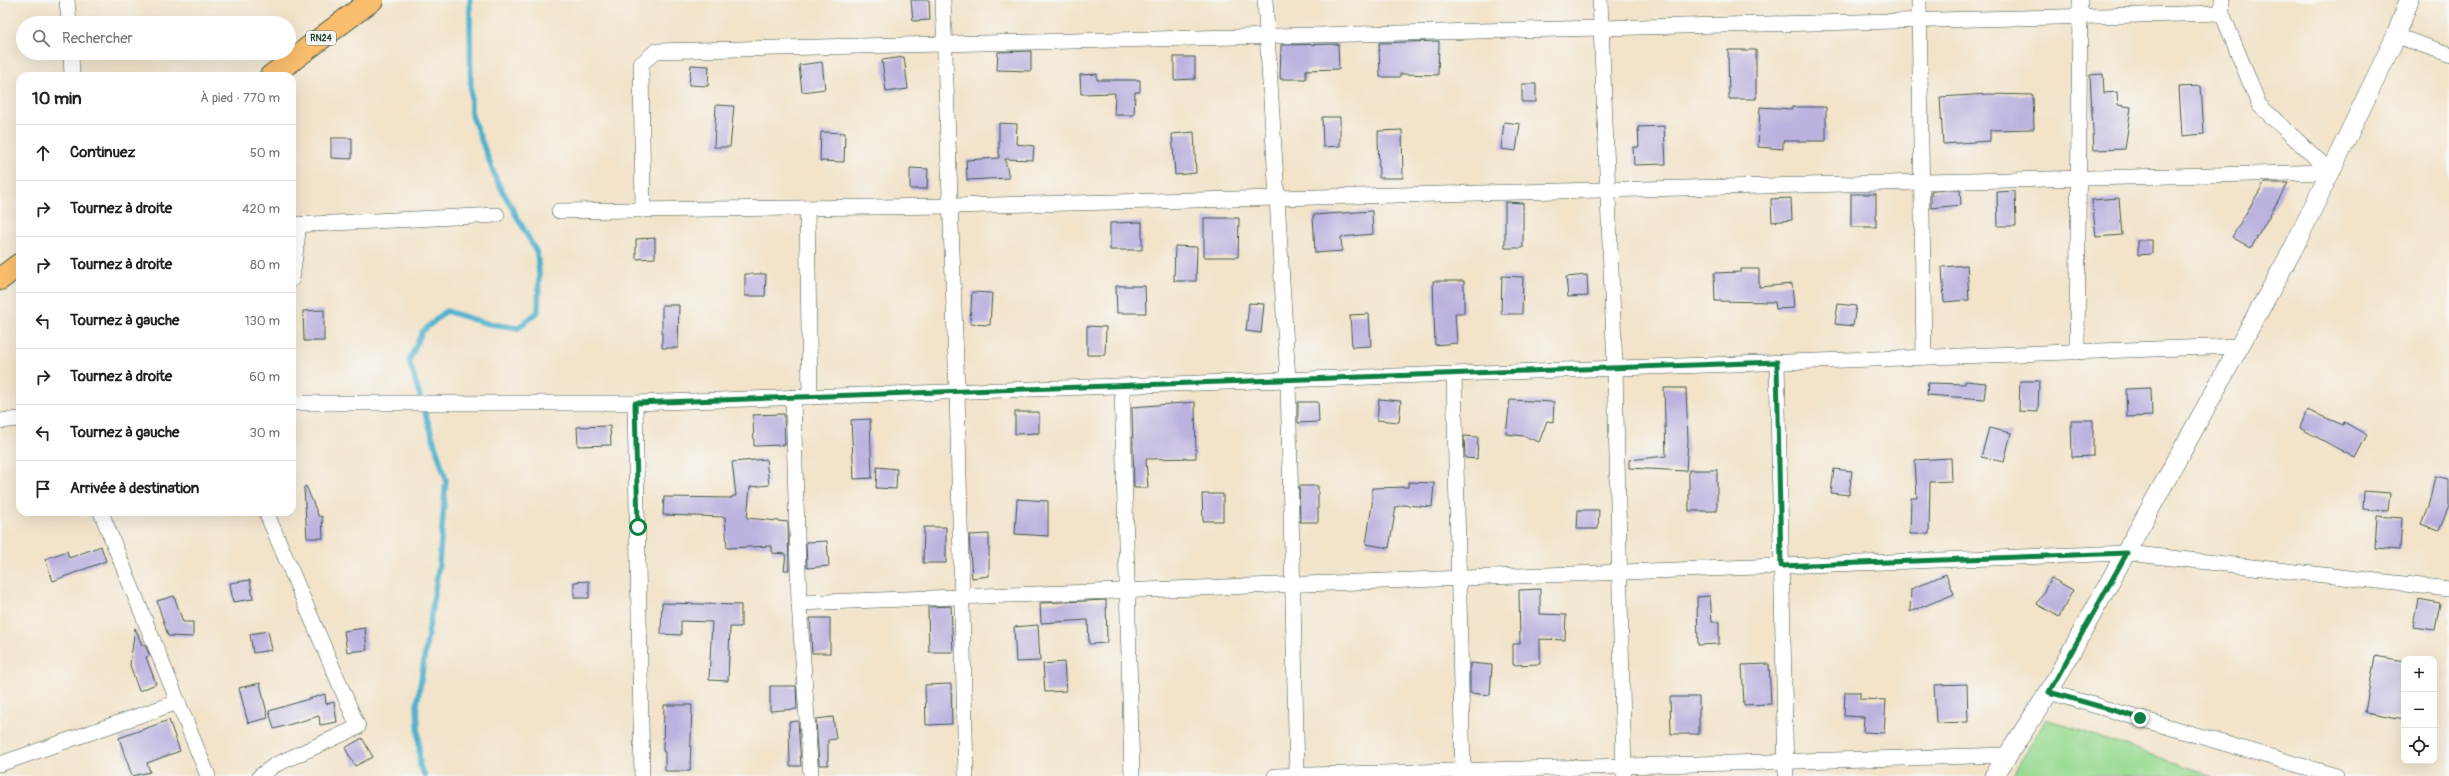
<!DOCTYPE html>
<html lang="fr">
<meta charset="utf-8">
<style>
:root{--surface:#fff;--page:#f6f6f6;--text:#222;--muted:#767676;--line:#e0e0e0}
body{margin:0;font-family:Pangolin,sans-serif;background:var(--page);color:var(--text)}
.controls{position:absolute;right:12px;bottom:12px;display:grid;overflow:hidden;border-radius:8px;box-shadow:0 4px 16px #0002}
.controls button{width:36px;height:36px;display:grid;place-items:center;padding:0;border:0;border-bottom:1px solid var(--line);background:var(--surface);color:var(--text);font:20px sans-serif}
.stop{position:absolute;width:12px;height:12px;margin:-9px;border:3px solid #0b8043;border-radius:50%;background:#fff}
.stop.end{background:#0b8043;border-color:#fff;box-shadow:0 1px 4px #0008}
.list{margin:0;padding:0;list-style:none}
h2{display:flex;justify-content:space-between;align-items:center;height:52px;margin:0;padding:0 16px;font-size:17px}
h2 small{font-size:13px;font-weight:400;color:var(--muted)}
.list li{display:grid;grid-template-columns:26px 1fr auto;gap:12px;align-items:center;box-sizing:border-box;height:56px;padding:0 16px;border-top:1px solid var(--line)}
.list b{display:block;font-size:15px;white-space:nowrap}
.list em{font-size:13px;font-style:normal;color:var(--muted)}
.icon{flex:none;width:22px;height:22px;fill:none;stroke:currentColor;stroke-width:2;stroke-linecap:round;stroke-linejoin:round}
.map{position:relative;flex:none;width:2449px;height:776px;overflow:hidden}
.search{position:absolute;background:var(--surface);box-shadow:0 4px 16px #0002;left:16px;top:16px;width:280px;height:44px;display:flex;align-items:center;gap:10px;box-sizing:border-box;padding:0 14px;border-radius:22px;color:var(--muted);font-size:15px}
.panel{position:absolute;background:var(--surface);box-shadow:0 4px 16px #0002;left:16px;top:72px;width:280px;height:444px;border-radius:12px}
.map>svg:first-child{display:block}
.green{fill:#99db92;stroke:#5c8c63}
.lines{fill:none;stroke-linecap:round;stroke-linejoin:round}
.stream{stroke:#4fb1ce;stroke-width:5.5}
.building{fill:#bcb2df}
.minor-casing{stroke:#3f564a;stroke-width:16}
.tertiary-casing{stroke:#3f564a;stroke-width:20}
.primary-casing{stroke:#3f564a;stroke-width:24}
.minor{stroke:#fff;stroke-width:15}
.tertiary{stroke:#fff;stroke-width:19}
.primary{stroke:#f9be6d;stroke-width:22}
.route{stroke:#0b8043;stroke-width:5}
.labels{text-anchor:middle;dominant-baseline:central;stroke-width:3;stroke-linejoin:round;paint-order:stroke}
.shield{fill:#f6f6f2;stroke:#60746d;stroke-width:1}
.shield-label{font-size:9px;font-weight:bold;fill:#1f3d34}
</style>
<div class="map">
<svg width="2449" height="776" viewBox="0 0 2449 776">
<rect width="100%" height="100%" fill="#f6f6f2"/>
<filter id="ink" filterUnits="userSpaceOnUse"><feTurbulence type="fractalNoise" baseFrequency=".025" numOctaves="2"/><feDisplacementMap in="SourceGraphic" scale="8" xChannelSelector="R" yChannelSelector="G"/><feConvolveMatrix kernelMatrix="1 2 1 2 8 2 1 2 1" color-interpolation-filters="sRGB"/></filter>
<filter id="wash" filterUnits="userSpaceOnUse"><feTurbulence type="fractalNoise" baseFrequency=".012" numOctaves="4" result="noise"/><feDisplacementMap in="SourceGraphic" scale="16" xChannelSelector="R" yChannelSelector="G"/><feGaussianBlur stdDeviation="0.9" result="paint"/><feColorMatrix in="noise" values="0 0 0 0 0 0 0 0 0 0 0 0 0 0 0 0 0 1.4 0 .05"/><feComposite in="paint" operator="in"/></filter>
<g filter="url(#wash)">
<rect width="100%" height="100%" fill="#f2e3c9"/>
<path class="green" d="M2046,719L2214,776H2012Z"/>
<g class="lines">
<path class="stream" d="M425,776L420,767L417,705L439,564L446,480L409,361L422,332L446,311L485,323L518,328L538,312L539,274L537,253L496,179L471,113L470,0"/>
</g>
<g id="blocks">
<g class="building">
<path d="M911,0H929L930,20L913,21Z"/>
<path d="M1439,41L1438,75L1400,74V77H1380L1379,43Z"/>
<path d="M1338,44L1339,69L1306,70V79H1280L1281,45Z"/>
<path d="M1728,50H1756V99H1729Z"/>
<path d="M1031,51V71L997,70L998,52Z"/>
<path d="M904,57L908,89L886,92L882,60Z"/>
<path d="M1174,57H1195V79L1174,80Z"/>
<path d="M822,62L825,89L802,92L799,65Z"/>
<path d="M691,65L709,66L708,86L689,85Z"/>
<path d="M1097,74V80H1140V92H1135L1134,115H1114L1115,93L1081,94L1080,75Z"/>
<path d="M2103,74L2104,93L2117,92L2118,105L2131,107L2125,149L2094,150L2090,75Z"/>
<rect x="1522" y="84" width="14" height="18"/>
<path d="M2201,86L2204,134L2182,136L2179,87Z"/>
<path d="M1988,94L2033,95L2034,129L1990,130V141L1943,144L1940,97Z"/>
<path d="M716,105L734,106L730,147H714Z"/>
<path d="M1760,107L1792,109V107H1826V141H1783V149L1758,147Z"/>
<path d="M1322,117H1340V146L1323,147Z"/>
<path d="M1504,122L1520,124L1516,151L1501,149Z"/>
<path d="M999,123L1017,124L1016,144L1034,146L1033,160L1005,159L1009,178L967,180L966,160L999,158Z"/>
<path d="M1664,126L1666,164L1634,165L1633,147H1639L1638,127Z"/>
<path d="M1402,130L1403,178H1379L1378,131Z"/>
<path d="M821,132L845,133L844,162L820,161Z"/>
<path d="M1194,132L1196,173L1175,175L1172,134Z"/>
<path d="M331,138H352V159L331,158Z"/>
<path d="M910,168L928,169L927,189H910Z"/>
<path d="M2264,183H2288L2251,248L2232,237Z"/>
<path d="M1960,190L1961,205L1931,208V191Z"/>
<path d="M2015,191L2016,226H1998L1997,192Z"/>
<rect x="1851" y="194" width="25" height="33"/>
<path d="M1791,198L1792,220L1772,222L1771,199Z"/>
<path d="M2119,198L2122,235L2096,237L2092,200Z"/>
<path d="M1505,202L1523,203V248H1505Z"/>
<path d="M1372,211L1373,234L1341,237L1342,251L1315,253L1313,215Z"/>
<path d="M1204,218H1239L1238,257H1204Z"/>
<path d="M1142,222V250H1110V223Z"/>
<path d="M655,238V258L636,259V239Z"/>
<path d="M2138,240H2152V254L2138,255Z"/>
<path d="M1175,246L1197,247L1196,281H1174Z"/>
<path d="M1967,265L1969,300L1944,302L1942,267Z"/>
<path d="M1741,269H1759V287L1792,284L1794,308L1776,309L1775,302L1715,301L1714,273L1741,272Z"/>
<path d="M745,274H766L765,296H745Z"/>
<path d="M1587,275L1588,296L1568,297L1566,277Z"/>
<path d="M1502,276L1523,277L1522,314H1501Z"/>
<path d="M1433,281H1464V313H1455L1457,343L1435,345Z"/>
<path d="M1116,286H1145L1146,313H1117Z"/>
<path d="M972,292L992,293L990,325L970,324Z"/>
<path d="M1249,303L1264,304L1261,333L1246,331Z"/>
<path d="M1838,304L1856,306L1853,326L1835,324Z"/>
<path d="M662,305H679L678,348H662Z"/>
<path d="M324,310V341H304L303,311Z"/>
<path d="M1369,314L1371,346L1352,347L1350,315Z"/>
<path d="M1087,326L1106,327L1105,355H1087Z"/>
<path d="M1965,381L1986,383L1984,399L1927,395L1928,383L1965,384Z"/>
<path d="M2020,381H2039L2038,412L2019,411Z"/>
<path d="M1664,388H1686L1688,441L1686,471L1629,468V460L1666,456Z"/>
<path d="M2151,388L2152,416L2127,417L2126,389Z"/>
<path d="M1379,399L1401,401L1399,422L1377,420Z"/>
<path d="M1510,400L1554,402L1553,422L1547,421L1539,442L1524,436L1506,434Z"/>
<path d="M1195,402L1196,458L1146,459L1148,488H1134L1132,407Z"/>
<path d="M1298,402H1318L1319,422L1298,423Z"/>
<path d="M2307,410L2343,425L2344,422L2367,435L2355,458L2300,428Z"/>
<path d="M1015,412H1039V433L1015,434Z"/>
<path d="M784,414L785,445L754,446L753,415Z"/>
<path d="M870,419L872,478L854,479L851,420Z"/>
<path d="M2071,420H2093V456L2072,457Z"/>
<path d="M610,426L611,445L578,446L577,427Z"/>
<path d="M1989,428L2011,433L2004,462L1981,457Z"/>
<path d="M1464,436L1478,437L1477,459L1465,458Z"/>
<path d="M1951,458L1952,481L1930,482L1929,534H1910L1911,498H1917L1915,460Z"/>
<path d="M766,459L769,485L750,487L747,518L788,522L789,570H784L786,554L772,553V546L727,548L725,517L663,515L664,497L732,498V496H736L732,462Z"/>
<path d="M877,467L897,469L896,489L876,488Z"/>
<path d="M1834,469L1852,471L1849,495L1831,493Z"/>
<rect x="1689" y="470" width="28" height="41"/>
<path d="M2435,476L2449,479V506L2439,531L2421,524L2428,507Z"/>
<path d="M1408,482L1434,483L1432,507L1403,505L1396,507L1389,548L1366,544L1372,505V488L1408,487Z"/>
<path d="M306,486L319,517L322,516L323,538H307L304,487Z"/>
<path d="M1299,486H1318V522H1300Z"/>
<path d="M2364,491L2390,493L2388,511L2363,509Z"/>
<path d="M1202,494H1223V521H1203Z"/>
<path d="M1017,499L1048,501V536L1015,534Z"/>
<path d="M1578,510H1599L1598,529H1577Z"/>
<path d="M2377,516L2402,518L2400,550L2375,548Z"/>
<path d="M924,527H946V563H923Z"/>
<path d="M989,534V576L972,578L969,535Z"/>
<path d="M827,541L829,566L807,568L806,542Z"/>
<path d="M101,546L106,561L53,581L45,559L67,551L69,558Z"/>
<path d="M1946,574L1954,594L1910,612L1911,589Z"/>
<path d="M2051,578L2073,590L2059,617L2037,604Z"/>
<path d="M250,580L253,599L233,602L230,583Z"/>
<path d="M589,581V598H574V582Z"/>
<path d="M1540,589V614L1566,615L1565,640L1540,639V664L1513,665V644H1520L1519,590Z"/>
<path d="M174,596L183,622H193V637L168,636L157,601Z"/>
<path d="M1710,596L1712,622H1719V644L1698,645L1697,597Z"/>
<path d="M2418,599L2440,603L2435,630L2413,627Z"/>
<path d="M1106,600L1107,643L1089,644L1088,620L1041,623L1040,603Z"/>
<path d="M662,603L741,605V627H730L728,681L709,680L712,622L681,621V635L661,634Z"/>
<path d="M951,606L953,652H929L928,607Z"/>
<path d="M810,618H830V653H812Z"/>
<path d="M1038,625L1040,661L1016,662L1014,627Z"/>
<path d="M135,628L142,645H145L150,656L146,657L156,684L139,691L130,665Z"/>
<path d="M365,628L367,650L347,652L344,631Z"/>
<path d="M268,631L272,650L253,653L250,634Z"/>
<path d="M2375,656L2404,661V719L2365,712Z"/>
<path d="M1064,662L1066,691L1045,692L1043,664Z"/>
<path d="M1470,663L1492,665L1490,695L1470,693Z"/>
<path d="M1769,664L1771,704L1744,705L1742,665Z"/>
<path d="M260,683L268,718L248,723L239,688Z"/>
<path d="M951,684L952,724L926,725L925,685Z"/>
<path d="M1967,684L1968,722L1936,723L1934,685Z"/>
<path d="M770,686H796L797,709L770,711Z"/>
<path d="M1845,692H1860V699L1886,700L1884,733L1863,732L1864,717L1844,716Z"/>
<path d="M325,694L326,704L334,702L337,722L320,725L319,716L274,729L269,711Z"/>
<path d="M1670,697H1699V734H1671Z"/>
<path d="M664,705H692L690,771H665V752L663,751Z"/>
<path d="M833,717L836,739L828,740V765H819L816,719Z"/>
<path d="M169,720L180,751L147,763L150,772L132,776L119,738Z"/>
<path d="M798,721L801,766H790L789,722Z"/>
<path d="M362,738L373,757L355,766L345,748Z"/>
</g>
</g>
</g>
<g filter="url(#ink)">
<use href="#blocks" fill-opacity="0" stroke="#3f564a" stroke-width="1"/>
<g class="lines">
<g class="minor-casing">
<g id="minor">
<path d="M67,0L69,23"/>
<path d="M943,0L957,391L966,776"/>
<path d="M1265,0L1288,380L1297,776"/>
<path d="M1600,0L1615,368L1624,776"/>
<path d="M1919,0L1924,357"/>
<path d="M2222,0V13L2259,105L2331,172"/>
<path d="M2396,36L2449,54"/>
<path d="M71,53L72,76"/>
<path d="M807,208L810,397"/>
<path d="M643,210L641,64L656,51L2222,13"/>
<path d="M559,211L950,206L2331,172"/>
<path d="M292,225L497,215"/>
<path d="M292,279L299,224"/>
<path d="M2077,352L2080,0"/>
<path d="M1777,362L1786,776"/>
<path d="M1454,374L1463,776"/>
<path d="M1122,386L1132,776"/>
<path d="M793,397L799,603L811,776"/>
<path d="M292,403H635L2240,346"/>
<path d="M635,403L642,776"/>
<path d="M0,421L20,419"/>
<path d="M101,512L208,776"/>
<path d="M799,603L2127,553L2449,589"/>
<path d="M2049,692L2336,776"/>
<path d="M0,764L178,702"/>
<path d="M260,776L275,765L358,727L266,512"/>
<path d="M1275,776L2008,755"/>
</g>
</g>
<g class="tertiary-casing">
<path id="tertiary" d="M1994,776L2049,692L2293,249L2396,36L2409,0"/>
</g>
<g class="primary-casing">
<g id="primary">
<path d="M271,76L372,0"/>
<path d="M0,279L20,264"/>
</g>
</g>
<use href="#minor" class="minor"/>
<use href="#tertiary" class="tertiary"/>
<use href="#primary" class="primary"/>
</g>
</g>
<g class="lines" filter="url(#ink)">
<path class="route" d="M638,527L635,403L1777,362L1781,566L2127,553L2049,692L2140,718"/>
</g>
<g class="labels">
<rect class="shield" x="306" y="31" width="30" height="14" rx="3"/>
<g class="shield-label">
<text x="321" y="38">RN24</text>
</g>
</g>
</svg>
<div class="controls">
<button>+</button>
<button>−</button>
<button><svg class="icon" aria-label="locate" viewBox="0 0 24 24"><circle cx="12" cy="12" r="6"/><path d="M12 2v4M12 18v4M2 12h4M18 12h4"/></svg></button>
</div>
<div class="stop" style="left:638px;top:527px"></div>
<div class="stop end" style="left:2140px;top:718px"></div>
<div class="search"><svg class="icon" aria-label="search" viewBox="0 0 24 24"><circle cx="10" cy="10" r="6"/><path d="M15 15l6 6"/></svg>Rechercher</div>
<section class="panel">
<h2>10 min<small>À pied · 770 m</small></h2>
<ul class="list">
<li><svg class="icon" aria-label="ahead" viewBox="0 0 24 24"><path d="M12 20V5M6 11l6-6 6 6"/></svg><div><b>Continuez</b></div><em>50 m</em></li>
<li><svg class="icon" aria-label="right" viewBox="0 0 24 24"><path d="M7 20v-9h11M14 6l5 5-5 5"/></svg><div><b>Tournez à droite</b></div><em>420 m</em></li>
<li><svg class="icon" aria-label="right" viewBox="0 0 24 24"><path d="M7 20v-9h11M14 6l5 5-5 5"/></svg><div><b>Tournez à droite</b></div><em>80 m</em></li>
<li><svg class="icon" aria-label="left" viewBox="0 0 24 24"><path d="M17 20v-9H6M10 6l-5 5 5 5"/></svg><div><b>Tournez à gauche</b></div><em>130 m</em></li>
<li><svg class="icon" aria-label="right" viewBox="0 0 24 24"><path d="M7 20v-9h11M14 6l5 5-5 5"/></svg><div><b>Tournez à droite</b></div><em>60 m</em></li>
<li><svg class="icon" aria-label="left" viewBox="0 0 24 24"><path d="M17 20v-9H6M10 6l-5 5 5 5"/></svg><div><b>Tournez à gauche</b></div><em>30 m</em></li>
<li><svg class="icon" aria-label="arrive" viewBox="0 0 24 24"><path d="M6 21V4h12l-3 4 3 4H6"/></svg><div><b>Arrivée à destination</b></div></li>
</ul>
</section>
</div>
